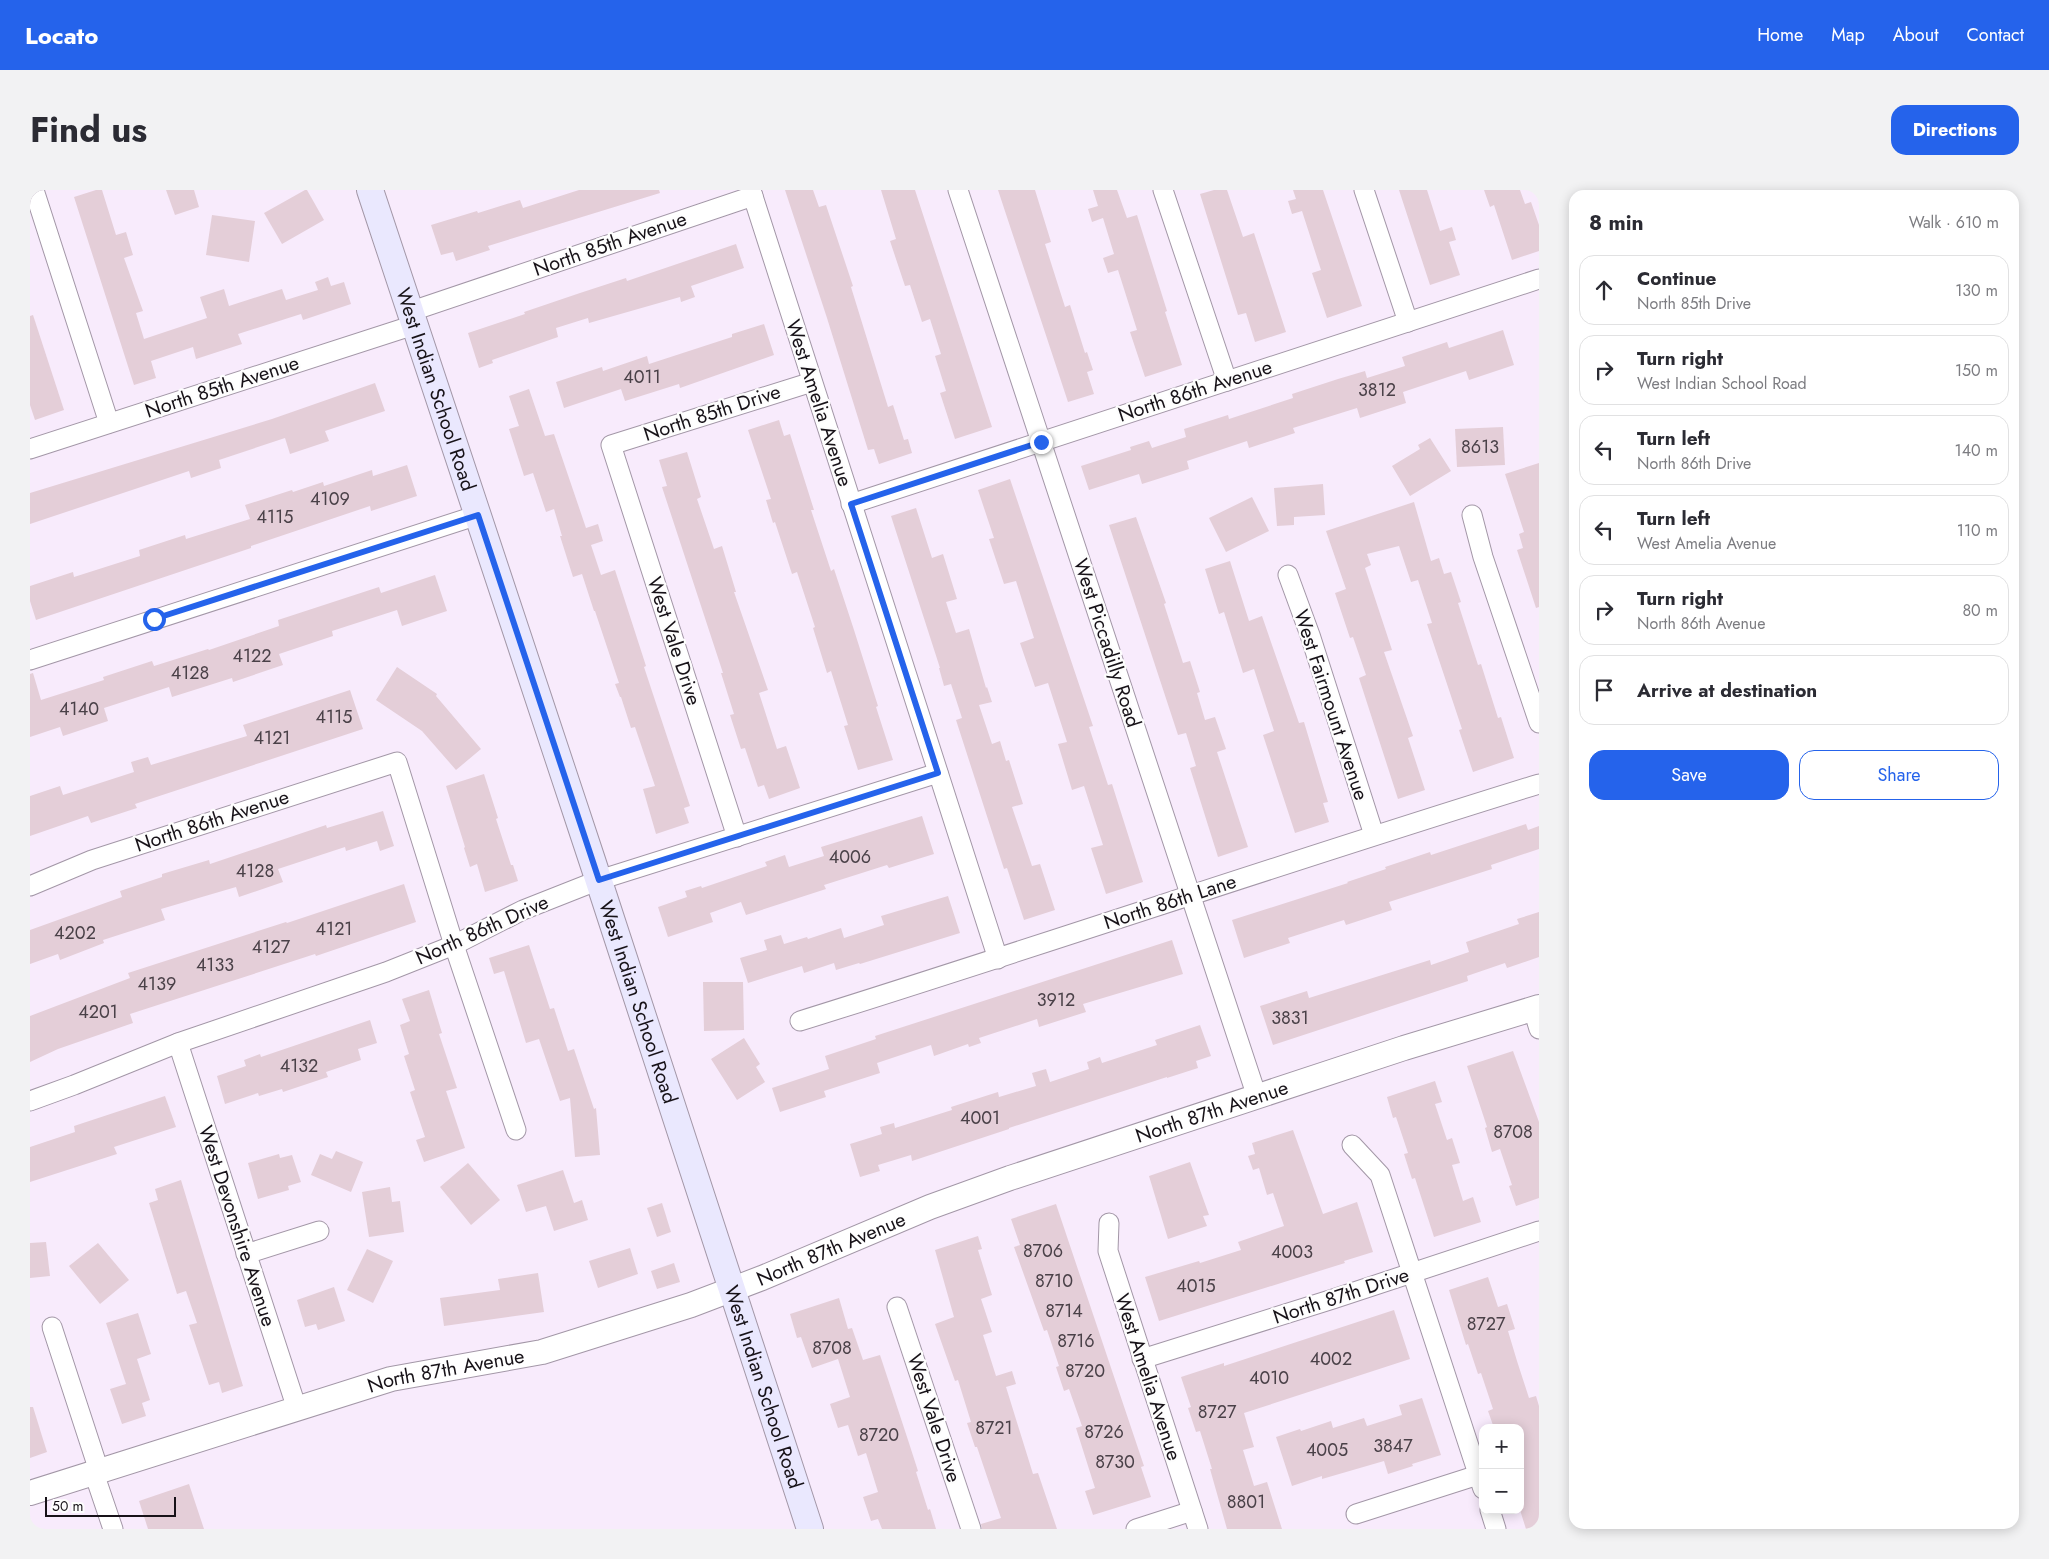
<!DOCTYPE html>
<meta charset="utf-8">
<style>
:root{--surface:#fff;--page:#f2f2f3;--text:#2b2b33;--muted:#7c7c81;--line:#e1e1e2;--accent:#2563eb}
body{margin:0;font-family:Jost,sans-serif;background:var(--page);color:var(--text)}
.controls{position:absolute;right:15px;bottom:15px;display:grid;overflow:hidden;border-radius:10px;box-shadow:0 2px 12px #0003}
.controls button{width:45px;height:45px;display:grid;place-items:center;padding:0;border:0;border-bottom:1px solid var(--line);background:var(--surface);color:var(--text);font:25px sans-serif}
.scale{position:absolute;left:15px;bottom:12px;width:131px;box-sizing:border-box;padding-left:5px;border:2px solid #171218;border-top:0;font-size:14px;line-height:18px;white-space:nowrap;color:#171218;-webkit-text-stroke:4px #fdfdfd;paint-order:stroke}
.stop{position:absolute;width:15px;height:15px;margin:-11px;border:4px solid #2563eb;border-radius:50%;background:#fff}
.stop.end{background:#2563eb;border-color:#fff;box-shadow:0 1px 5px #0008}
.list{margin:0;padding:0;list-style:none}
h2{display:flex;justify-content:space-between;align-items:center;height:65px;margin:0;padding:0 20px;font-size:21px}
h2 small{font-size:16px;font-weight:400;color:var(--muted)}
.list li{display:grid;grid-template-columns:32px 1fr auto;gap:15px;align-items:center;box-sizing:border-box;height:70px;margin:0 10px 10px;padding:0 10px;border:1px solid var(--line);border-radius:15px}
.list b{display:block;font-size:19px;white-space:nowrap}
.list p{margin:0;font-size:16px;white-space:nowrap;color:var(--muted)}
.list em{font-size:16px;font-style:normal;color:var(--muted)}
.actions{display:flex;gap:10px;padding:15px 20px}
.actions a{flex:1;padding:11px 0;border:1px solid var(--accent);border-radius:15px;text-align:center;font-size:18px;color:var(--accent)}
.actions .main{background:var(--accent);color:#fff}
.icon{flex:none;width:28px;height:28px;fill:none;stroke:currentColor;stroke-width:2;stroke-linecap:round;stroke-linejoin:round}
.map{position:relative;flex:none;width:1509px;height:1339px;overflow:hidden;border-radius:15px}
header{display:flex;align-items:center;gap:30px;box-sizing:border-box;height:70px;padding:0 25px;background:var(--accent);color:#fff}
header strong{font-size:24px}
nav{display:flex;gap:28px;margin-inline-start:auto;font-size:18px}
.intro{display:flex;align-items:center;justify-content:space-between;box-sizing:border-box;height:120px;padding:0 30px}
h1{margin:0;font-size:35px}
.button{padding:12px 22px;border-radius:15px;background:var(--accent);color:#fff;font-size:18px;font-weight:700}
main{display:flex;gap:30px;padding:0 30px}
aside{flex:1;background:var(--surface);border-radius:15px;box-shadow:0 2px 12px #0003}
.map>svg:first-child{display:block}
.building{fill:#e4ced8}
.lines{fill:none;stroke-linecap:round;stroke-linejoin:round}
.minor-casing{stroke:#a397a7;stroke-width:21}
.tertiary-casing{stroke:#a397a7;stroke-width:26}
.secondary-casing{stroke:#a397a7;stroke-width:28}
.minor{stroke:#fff;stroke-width:19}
.tertiary{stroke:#fff;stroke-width:24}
.secondary{stroke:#eae8fe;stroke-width:26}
.route{stroke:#2563eb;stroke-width:6}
.labels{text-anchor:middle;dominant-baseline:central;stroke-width:4.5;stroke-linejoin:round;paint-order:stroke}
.number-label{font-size:18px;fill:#4a4148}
.street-label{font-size:20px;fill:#171218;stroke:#fdfdfd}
</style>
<header>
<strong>Locato</strong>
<nav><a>Home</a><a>Map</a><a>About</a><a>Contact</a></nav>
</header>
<div class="intro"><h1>Find us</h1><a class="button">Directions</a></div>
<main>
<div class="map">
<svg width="1509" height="1339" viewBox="0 0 1509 1339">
<rect width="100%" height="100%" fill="#f8ebfc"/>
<g class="building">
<path d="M66,0H72L86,45L96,42L103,65L94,68L113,121L106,123L114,149L177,128L170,107L194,99L199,116L252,99L256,110L288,100L285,92L298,87L301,96L314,92L321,114L273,130L271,124L208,144L212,154L166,169L163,157L121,171L126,188L104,195L44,7Z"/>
<path d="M136,0H164L169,17L145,25Z"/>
<path d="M275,0H277L294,30L252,54L234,23Z"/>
<path d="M549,0H629L630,3L458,56L460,60L426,71L423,62L411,65L401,35L447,21L448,23L490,10L493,18Z"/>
<path d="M755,0H783L789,17L796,15L823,96L821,97L858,217L863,215L874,250L878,249L882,263L849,274L844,259L838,260L797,128Z"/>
<path d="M851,0H885L962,237L925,249L910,203L916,201L905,166L911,164L900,129L892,132L880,95L875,96L860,51L866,49Z"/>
<path d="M968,0H1005L1021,52L1015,54L1035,117L1040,115L1055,163L1057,162L1063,180L1057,182L1064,204L1038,212Z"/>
<path d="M1063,0H1087L1097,28L1107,25L1137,121L1135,122L1152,175L1115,187L1100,142L1107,140L1088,80L1078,83L1073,68L1084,64L1073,28L1062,32L1058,19L1068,16Z"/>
<path d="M1184,0H1197L1213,47L1224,43L1256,142L1225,152L1216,123L1208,125L1170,4Z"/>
<path d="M1263,0H1293L1332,116L1297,128L1282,83L1291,80L1272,21L1262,24L1258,11L1266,9Z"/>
<path d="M1369,0H1397L1410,41L1422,37L1426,50L1419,52L1430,85L1400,95Z"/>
<path d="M1454,0H1490L1495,14L1501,12L1509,35V61L1482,70L1464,15L1460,17Z"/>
<path d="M182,25L225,31L219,72L176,65Z"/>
<path d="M706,54L714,78L661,96L665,107L651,112L650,107L559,133L558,128L526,138L528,147L462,170L463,173L449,178L438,143L495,124L494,122L550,103L596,88L597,91Z"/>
<path d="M3,125L34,220L5,230L0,215V126Z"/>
<path d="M734,134L744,165L650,198L649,194L595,211L591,199L534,218L526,192L572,177L573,181L617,166L619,174L702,147V144Z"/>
<path d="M1473,140L1484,175L1439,190L1436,181L1373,202L1376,213L1330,228L1327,218L1263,238L1265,243L1219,258L1217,251L1157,271L1159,279L1112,294L1109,284L1059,300L1051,276L1101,260L1100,257L1119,251L1122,258L1156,247L1154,239L1198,225L1199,229L1263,208L1262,204L1308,189L1335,181L1337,188L1375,176L1372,167L1417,152L1419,158Z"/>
<path d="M345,193L355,221L295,241L299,251L260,264L255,248L189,270L191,278L161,288L159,281L0,334V303L242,229Z"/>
<path d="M499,199L515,246L524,244L556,338L568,334L573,351L561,355L571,385L585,380L616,476L614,477L660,616L654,618L659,633L626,644L613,599L625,596L605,537L601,538L591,507H590L585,494L589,493L565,421H564L552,384L543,387L530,346H532L524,319L516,322L503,283L494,286L479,239L489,236L479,206Z"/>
<path d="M749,230L754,246L760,244L784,320H781L801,381L804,379L824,440L848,516L846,517L863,570L828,580L814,536L818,535L801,481L797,483L783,438L785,437L767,382L762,384L745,332L743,333L736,310L741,309L718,240Z"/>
<path d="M1473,237L1475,275L1427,277L1425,239Z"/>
<path d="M1400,248L1421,281L1380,306L1362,276L1390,259L1388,255Z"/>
<path d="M657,262L671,307L667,309L684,359L692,356L706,402H704L738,500L729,503L747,559L756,556L770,598L739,609L734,595L728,597L715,558L711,559L700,525L704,524L691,483H693L632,297L637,296L629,270Z"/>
<path d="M1509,273V417L1506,418L1487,360L1493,358L1489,344L1494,342L1475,284Z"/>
<path d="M377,275L387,306L341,321L340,316L221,356V358L6,430L0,411V396L43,382L44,387L110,366L109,360L155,345L156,349L220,329L215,315L262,300L263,302L293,292L294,296L342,280L343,286Z"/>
<path d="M980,289L1063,536L1059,537L1078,595L1082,594L1113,692L1076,704L1061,658L1073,655L1054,596L1042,600L1028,554L1037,552L1018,493L1005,497L990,453L1004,448L986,391L974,394L959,349L964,348L948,300Z"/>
<path d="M1293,294L1295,325L1264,327V335L1247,336L1244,298Z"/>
<path d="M1222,307L1239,341L1196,362L1179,328Z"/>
<path d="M1384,312L1401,371L1409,368L1414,384L1421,382L1431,412L1428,413L1448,475L1451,474L1468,528L1471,527L1484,568L1443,582L1429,540L1432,539L1397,434L1402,433L1388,390L1381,392L1369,356L1337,364L1341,375L1335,378L1362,460L1354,462L1383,546L1378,548L1395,600L1368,609L1329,488L1336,485L1323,447L1320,448L1305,403L1316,399L1296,341Z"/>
<path d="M886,318L902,368L913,364L927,409L916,412L926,443L939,439L956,498L957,497L962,512L949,515L962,554L970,551L976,571L979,570L993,614L982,617L1002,676L1010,674L1025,720L994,730L977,678L974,679L926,530L932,528L921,494L914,496L909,478H910L861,326Z"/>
<path d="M1106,327L1136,413L1134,414L1153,473L1160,471L1170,502L1167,503L1175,530L1185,527L1196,559L1187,562L1218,657L1188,667L1160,578L1166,576L1156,543L1148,545L1079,335Z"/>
<path d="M1200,371L1219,431L1232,426L1269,533L1274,532L1298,612L1293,613L1299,632L1265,643L1233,545L1244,541L1224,479L1213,483L1194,422L1189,424L1175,379Z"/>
<path d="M405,385L417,421L372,436L367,420L302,441L303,446L249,464L253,475L203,492L202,488L142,507L139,497L74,518L78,531L33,546L30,537L0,547V484L3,483L11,510L74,490L73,487L122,471L124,476L178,459L179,460L249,436L248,430L349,397L351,403Z"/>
<path d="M367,477L407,504L406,506L451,559L426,580L392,541L346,510Z"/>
<path d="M320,500L333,539L105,614L107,618L61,633L58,626L0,646V606L30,596L33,605L104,582L101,572L118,567L121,575L217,546L213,535Z"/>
<path d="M454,584L468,628L466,629L481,675H483L488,691L455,702L447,674L440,677L434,658L435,657L416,596Z"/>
<path d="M353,621L364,656L350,661L347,651L316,661L315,657L248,679L253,692L209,707L206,697L131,719L135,730L73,750L74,753L30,770L28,764L0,774V740L92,707L90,701L132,687V684L179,670L180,674L296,635L297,638Z"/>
<path d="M892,626L904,664L859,678L857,675L794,695L796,699L716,725L711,712L680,723L683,732L638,747L628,717L657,707L655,701L671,696L672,698L737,676L735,672L755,665L759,677L794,666L791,657Z"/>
<path d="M1496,634L1498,640L1509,636V659L1461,675L1462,679L1359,712L1362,720L1316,735L1314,730L1258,748L1260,753L1214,768L1202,730L1318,693L1317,692L1356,679L1355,677L1400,662L1401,665Z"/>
<path d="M374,694L386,732L286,766L285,764L100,824L103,833L28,859L0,872V826L100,788L98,783L256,732L257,733Z"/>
<path d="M918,706L930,743L830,774L829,773L806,780L804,773L774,783L772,776L718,793L710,768L737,760L734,750L751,745L754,754L777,747L778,749L811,738L814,748L854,735L851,726Z"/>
<path d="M1509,722V767L1477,778L1475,773L1437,786L1438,791L1243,855L1230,816L1277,801L1279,808L1400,770L1401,775L1439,762L1436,752L1489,734L1487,729Z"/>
<path d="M1142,750L1153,784L1053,814L1056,822L1009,837L1007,829L949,848L951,853L939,857L938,854L904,866L901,855L847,873L850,883L794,901L796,907L750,922L742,898L799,879L795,866L846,849L845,846Z"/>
<path d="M499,755L520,819L524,818L538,861L544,859L564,919L566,918L570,965L545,967L540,908L530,911L509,849L496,853L474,781L464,784L459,768Z"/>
<path d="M673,792H713L714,840L674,841Z"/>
<path d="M399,800L412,843L409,844L427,898L416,901L435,958L394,972L386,950L395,947L380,902L385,900L374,866L379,864L370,835L380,831L372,809Z"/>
<path d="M340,830L347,853L328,859L331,870L296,882L298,887L253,902L252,899L229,906L228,903L195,914L187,886L216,876L214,870L230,864L231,867Z"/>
<path d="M1170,835L1181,866L1166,871L1168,878L1137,888V887L979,938V939L882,971L881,965L848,975L850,981L830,987L820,954L852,944L850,937L864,933L865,938L922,920L921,917L968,902L969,907L1006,896L1002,883L1016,879L1020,892L1059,879L1057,872L1070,867L1072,873L1127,855L1125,850Z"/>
<path d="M714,848L730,874L726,877L735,892L707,910L681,869Z"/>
<path d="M1483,861L1509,932V1008L1486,1016L1479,996L1482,995L1470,959L1462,962L1455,938L1457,937L1437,876Z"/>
<path d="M1405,891L1412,912L1405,914L1417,950L1422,948L1430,973L1422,975L1433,1011L1443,1007L1451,1032L1404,1047L1385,988L1382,989L1374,964L1378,963L1366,927L1363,928L1357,907Z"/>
<path d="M135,906L146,937L84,957L87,964L0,992V957L45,942L44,936Z"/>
<path d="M1263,940L1293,1024L1327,1012L1343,1062L1314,1071L1315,1073L1129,1131L1115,1087L1169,1071L1170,1073L1211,1060L1208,1052L1254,1036L1243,1003L1237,1005L1229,978L1223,980L1218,966L1225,964L1222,953Z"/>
<path d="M306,961L333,972L321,1002L281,985L290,964L302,969Z"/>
<path d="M249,964L250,968L262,965L271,992L258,996L259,1000L228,1009L218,973Z"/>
<path d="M1160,972L1179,1025L1173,1026L1177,1036L1138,1049L1119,986Z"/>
<path d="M438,973L470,1010L441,1035L410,997Z"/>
<path d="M533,980L544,1013L552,1010L558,1030L524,1041L516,1016L496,1022L487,995Z"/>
<path d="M151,990L213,1196L192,1203L189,1192L179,1195L159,1135L167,1133L156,1101L147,1104L119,1013L128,1010L125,999Z"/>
<path d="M360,997L362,1012L370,1011L374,1042L339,1047L332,1002Z"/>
<path d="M632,1013L641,1042L627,1047L617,1018Z"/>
<path d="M1026,1014L1114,1276L1111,1277L1121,1307L1063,1325L1055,1301L1065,1298L1046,1238L1052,1236L1039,1199L1034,1201L1026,1177L1029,1176L1017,1140L1014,1141L984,1057L990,1055L981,1029Z"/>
<path d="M948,1046L952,1059L948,1060L962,1105L951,1109L962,1142L953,1145L966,1186L982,1181L986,1194L976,1197L1003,1284L1008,1283L1027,1339H952L951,1334L971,1328L947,1257H945L937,1233L941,1232L928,1190L925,1191L905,1134L924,1127L905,1060Z"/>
<path d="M16,1052L20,1086L0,1088V1053Z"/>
<path d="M68,1053L99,1090L70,1114L39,1076Z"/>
<path d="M600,1058L608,1084L568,1098L559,1071Z"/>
<path d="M337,1059L363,1071L343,1113L317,1100Z"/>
<path d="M644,1073L650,1092L627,1099L621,1081Z"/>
<path d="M508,1083L514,1122L414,1136L410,1108L470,1100L468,1089Z"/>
<path d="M1458,1087L1468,1117L1477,1114L1485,1139L1478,1141L1487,1171L1499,1208L1506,1206L1509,1216V1339H1496L1490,1320V1238H1464L1458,1221L1463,1219L1451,1183L1448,1184L1438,1154L1436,1155L1419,1100Z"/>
<path d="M304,1097L315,1131L288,1140L286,1134L275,1137L267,1110Z"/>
<path d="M809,1108L818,1139L822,1138L833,1170L850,1165L878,1250L888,1281L886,1282L898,1320L900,1319L906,1339H852L848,1329L841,1331L833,1307L848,1302L836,1263L828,1266L818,1235L808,1238L800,1214L820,1207L808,1169L782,1178L771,1147L767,1148L760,1124Z"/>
<path d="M1364,1120L1380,1169L1214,1223L1224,1257L1213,1260L1224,1296L1237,1292L1252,1339H1197L1180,1279H1182L1170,1241L1166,1242L1158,1218L1161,1217L1151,1187L1194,1173V1176Z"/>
<path d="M108,1123L121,1164L107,1169L120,1210L112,1213L116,1226L92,1234L80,1199L96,1194L76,1133Z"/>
<path d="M1392,1208L1411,1265L1382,1274L1383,1276L1358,1284L1354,1271L1292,1289V1286L1262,1296L1246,1247L1270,1239L1271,1241L1301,1231L1303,1238L1334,1228L1337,1236L1372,1225L1369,1215Z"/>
<path d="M0,1217H3L17,1262L0,1268Z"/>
<path d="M159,1294L174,1339H118L109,1311Z"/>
</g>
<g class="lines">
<g class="minor-casing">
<g id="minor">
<path d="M4,0L79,233"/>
<path d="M721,0L968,769"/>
<path d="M928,0L1227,907"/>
<path d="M1133,0L1197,191"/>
<path d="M1334,0L1378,132"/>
<path d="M379,122L723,6"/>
<path d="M0,259L384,135"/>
<path d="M821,314L1509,89"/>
<path d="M1442,325L1453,367L1509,533"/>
<path d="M1258,385L1280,445L1344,645"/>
<path d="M0,470L448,325"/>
<path d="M707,647L581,255L782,192"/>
<path d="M0,696L62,670L367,572L424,755L486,940"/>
<path d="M1503,819L1509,839"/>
<path d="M770,831C1017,754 1262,670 1509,594"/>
<path d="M148,853L267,1219"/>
<path d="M0,911L44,895L148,853L356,782L424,755L493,720L569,690L908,583"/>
<path d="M1322,955L1350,985L1453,1299"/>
<path d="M1079,1033L1078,1061L1168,1339"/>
<path d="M216,1064L289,1041"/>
<path d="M867,1117L941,1339"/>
<path d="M22,1137L69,1281"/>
<path d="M1112,1169L1303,1109L1509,1041"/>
<path d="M64,1283L83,1339"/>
<path d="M1460,1320L1466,1339"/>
<path d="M1326,1324L1448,1285"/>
<path d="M1106,1339L1162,1321"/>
</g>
</g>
<g class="tertiary-casing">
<g id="tertiary">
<path id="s1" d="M0,1303L361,1189L512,1162L661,1115L732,1088L900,1017L980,988L1374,858L1509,817"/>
</g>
</g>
<g class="secondary-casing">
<g id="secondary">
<path id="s2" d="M340,0L562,670L780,1339"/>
</g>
</g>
<use href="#minor" class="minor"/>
<use href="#tertiary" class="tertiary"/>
<use href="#secondary" class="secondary"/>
</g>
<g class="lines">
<path class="route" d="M124,429L448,325L569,690L908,583L821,314L1011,252"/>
</g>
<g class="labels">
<g class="number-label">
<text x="612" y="187">4011</text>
<text x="1347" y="200">3812</text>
<text x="1450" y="257">8613</text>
<text x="300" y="309">4109</text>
<text x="245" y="327">4115</text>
<text x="222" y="466">4122</text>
<text x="160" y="483">4128</text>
<text x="49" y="519">4140</text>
<text x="304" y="527">4115</text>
<text x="242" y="548">4121</text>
<text x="820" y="667">4006</text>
<text x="225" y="681">4128</text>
<text x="304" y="739">4121</text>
<text x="45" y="743">4202</text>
<text x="241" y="757">4127</text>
<text x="185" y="775">4133</text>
<text x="127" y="794">4139</text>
<text x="1026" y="810">3912</text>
<text x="68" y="822">4201</text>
<text x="1260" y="828">3831</text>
<text x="269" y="876">4132</text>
<text x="950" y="928">4001</text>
<text x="1483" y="942">8708</text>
<text x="1013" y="1061">8706</text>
<text x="1262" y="1062">4003</text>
<text x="1024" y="1091">8710</text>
<text x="1166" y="1096">4015</text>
<text x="1034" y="1121">8714</text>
<text x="1456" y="1134">8727</text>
<text x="1046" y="1151">8716</text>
<text x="802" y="1158">8708</text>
<text x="1301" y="1169">4002</text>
<text x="1055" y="1181">8720</text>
<text x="1239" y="1188">4010</text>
<text x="1187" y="1222">8727</text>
<text x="964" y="1238">8721</text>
<text x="1074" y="1242">8726</text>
<text x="849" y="1245">8720</text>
<text x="1363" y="1256">3847</text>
<text x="1297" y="1260">4005</text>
<text x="1085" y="1272">8730</text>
<text x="1216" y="1312">8801</text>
</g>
<g class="street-label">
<text transform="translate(580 54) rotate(-19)">North 85th Avenue</text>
<text transform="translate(192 197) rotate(-18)">North 85th Avenue</text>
<text stroke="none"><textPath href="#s2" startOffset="210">West Indian School Road</textPath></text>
<text transform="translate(1165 201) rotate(-18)">North 86th Avenue</text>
<text transform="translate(789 213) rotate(72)">West Amelia Avenue</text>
<text transform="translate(682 223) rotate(-18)">North 85th Drive</text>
<text transform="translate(644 451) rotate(72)">West Vale Drive</text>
<text transform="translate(1077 453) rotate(72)">West Piccadilly Road</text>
<text transform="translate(1301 515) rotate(72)">West Fairmount Avenue</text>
<text transform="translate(182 631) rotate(-18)">North 86th Avenue</text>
<text transform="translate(1140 712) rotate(-18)">North 86th Lane</text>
<text transform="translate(452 740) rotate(-24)">North 86th Drive</text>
<text stroke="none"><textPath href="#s2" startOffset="855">West Indian School Road</textPath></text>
<text stroke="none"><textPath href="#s1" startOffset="1244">North 87th Avenue</textPath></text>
<text transform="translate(207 1036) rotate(72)">West Devonshire Avenue</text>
<text stroke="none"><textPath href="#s1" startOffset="839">North 87th Avenue</textPath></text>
<text transform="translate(1311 1106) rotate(-18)">North 87th Drive</text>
<text stroke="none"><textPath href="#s1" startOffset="434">North 87th Avenue</textPath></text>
<text transform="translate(1118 1187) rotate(72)">West Amelia Avenue</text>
<text stroke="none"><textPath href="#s2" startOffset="1260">West Indian School Road</textPath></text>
<text transform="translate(904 1228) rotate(72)">West Vale Drive</text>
</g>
</g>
</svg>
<div class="controls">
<button>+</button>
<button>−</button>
</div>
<div class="scale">50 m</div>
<div class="stop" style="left:124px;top:429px"></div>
<div class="stop end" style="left:1011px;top:252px"></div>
</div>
<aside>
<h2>8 min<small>Walk · 610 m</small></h2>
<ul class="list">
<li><svg class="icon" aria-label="ahead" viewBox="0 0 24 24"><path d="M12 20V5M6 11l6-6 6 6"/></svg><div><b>Continue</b><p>North 85th Drive</p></div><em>130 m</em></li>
<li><svg class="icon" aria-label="right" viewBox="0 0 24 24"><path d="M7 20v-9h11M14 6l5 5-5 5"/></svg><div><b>Turn right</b><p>West Indian School Road</p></div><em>150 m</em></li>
<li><svg class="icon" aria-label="left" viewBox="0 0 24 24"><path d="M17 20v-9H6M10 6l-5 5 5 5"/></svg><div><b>Turn left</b><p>North 86th Drive</p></div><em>140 m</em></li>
<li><svg class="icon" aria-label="left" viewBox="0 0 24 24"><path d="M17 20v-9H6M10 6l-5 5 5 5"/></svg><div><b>Turn left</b><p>West Amelia Avenue</p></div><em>110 m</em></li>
<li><svg class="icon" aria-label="right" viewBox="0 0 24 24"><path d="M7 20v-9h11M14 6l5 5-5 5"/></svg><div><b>Turn right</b><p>North 86th Avenue</p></div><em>80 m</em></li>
<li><svg class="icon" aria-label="arrive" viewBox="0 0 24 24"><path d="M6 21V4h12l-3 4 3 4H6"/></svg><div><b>Arrive at destination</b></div></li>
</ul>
<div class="actions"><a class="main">Save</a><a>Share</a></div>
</aside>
</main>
